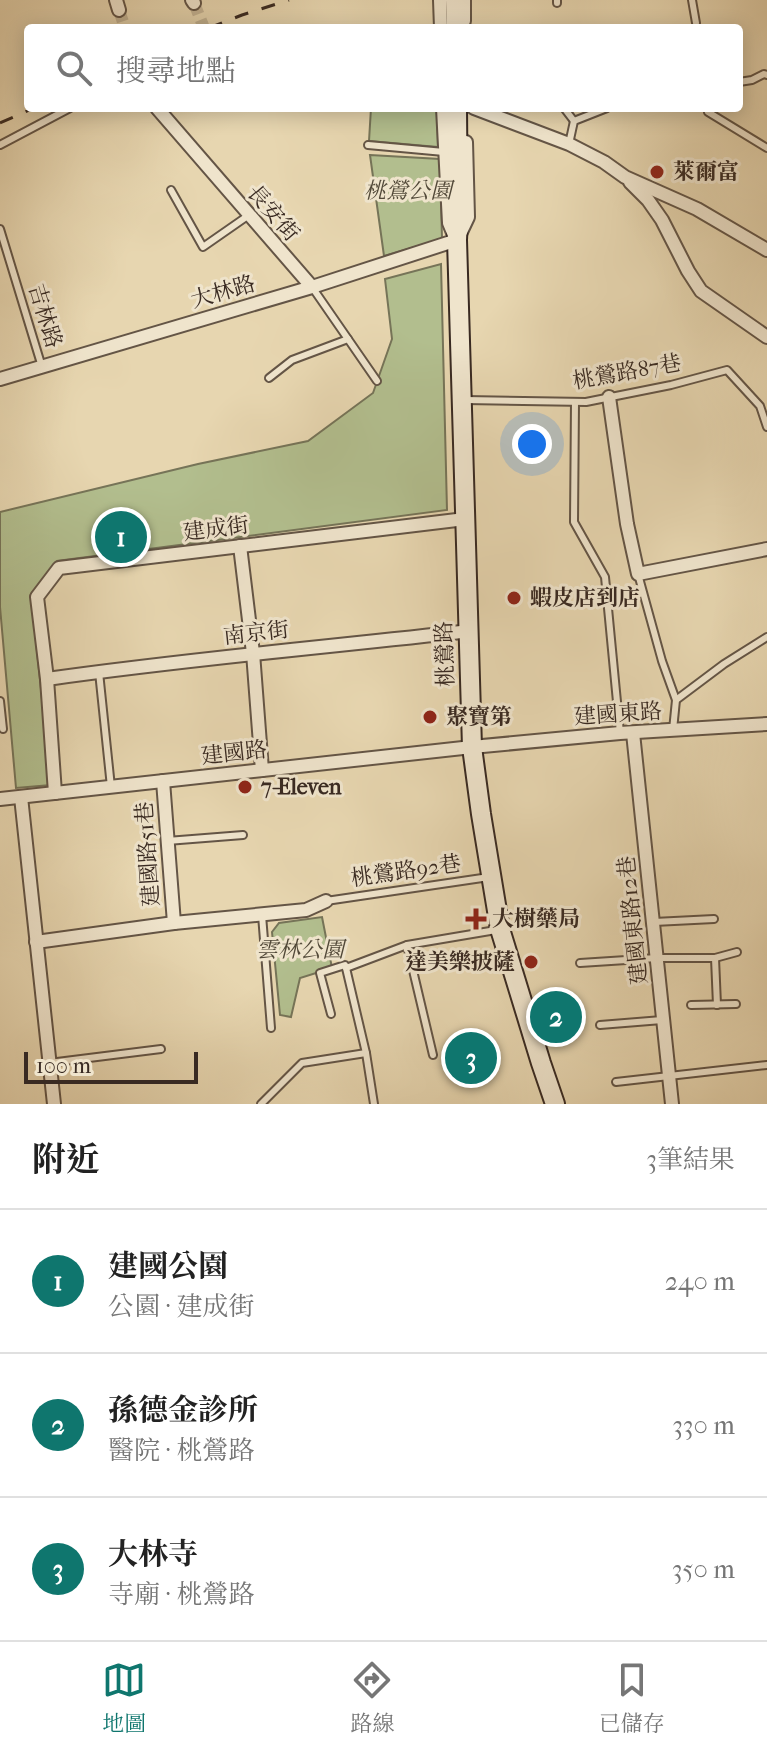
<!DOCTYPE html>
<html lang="zh-TW">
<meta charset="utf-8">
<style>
:root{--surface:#fff;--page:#f6f6f6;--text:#222;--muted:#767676;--line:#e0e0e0;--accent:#0f766e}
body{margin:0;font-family:"IM FELL French Canon","Noto Serif TC",serif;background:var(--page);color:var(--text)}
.scale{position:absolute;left:24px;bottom:20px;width:174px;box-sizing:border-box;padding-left:8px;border:4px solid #392a22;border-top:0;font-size:22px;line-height:28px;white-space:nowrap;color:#392a22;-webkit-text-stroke:6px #efe4cc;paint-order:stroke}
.you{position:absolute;left:532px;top:444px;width:28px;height:28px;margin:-20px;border:6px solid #fff;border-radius:50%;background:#1a73e8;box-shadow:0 0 0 12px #1a73e833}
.badge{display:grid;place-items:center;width:52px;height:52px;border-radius:50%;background:var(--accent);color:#fff;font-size:26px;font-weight:700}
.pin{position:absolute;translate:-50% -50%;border:4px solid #fff;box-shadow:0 2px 8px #0006}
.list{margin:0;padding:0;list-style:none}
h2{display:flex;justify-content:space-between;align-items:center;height:104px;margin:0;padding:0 32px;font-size:34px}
h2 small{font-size:26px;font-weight:400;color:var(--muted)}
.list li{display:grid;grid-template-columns:52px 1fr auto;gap:24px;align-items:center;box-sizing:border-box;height:144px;padding:0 32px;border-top:2px solid var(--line)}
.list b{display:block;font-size:30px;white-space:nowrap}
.list p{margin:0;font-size:26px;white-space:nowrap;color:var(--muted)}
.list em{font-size:26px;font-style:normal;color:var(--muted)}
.icon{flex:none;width:44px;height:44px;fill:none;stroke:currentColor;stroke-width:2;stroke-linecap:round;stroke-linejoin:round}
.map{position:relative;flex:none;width:767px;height:1104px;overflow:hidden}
.search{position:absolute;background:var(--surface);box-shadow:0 4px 20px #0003;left:24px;right:24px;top:24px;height:88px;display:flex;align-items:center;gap:20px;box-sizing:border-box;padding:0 28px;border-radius:8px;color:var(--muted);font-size:30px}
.sheet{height:536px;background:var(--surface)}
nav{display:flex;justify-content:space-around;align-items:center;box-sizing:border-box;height:112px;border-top:2px solid var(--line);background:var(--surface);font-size:22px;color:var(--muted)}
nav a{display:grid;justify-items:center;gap:4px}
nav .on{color:var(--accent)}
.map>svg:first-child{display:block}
.green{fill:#b2be8e;stroke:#767458;stroke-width:2}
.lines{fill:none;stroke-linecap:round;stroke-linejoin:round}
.street-tunnel{stroke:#c4b494;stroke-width:12;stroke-dasharray:12 6;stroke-linecap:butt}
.lane-casing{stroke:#645546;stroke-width:10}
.street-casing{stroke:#645546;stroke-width:16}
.secondary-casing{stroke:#392a22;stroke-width:22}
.lane{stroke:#efe4cc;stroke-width:6}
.street{stroke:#efe4cc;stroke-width:12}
.secondary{stroke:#efe4cc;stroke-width:18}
.rail{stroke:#392a22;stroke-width:3;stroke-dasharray:14 14;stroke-linecap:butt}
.poi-dot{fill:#8f2418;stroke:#efe4cc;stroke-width:3}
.labels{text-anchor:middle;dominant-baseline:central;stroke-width:6;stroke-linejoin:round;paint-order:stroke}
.poi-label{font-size:22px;font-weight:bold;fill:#392a22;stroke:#efe4cc;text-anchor:start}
.park-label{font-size:22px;font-style:italic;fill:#514838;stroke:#efe4cc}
.street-label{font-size:22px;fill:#392a22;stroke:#efe4cc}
</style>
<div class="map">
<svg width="767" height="1104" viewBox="0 0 767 1104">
<rect width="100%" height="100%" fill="#e7d6b0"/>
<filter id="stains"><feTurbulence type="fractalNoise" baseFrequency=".0025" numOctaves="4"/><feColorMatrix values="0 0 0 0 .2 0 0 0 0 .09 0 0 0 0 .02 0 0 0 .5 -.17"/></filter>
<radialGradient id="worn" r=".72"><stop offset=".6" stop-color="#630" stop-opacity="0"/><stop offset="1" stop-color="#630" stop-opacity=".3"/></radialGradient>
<g class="green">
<path d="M371,108H437L438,147L369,141Z"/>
<path d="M370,155L440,159L442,239L384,256Z"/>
<path d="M441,264L447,510L57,561L31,594L51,785L16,788L0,607V512L198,464L308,441L373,393L392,339L385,279Z"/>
<path d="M322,917L332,968L300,978L291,1017L280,1015L272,932L279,923Z"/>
</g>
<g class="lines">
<g class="street-tunnel">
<path d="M194,3L204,28"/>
<path d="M119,10L125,28"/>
</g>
<g class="lane-casing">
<g id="lane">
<path d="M557,0V3"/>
<path d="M692,0L696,23"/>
<path d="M739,82L752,80L764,74L767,75"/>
<path d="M564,108L574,121"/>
<path d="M708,112L767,148"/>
<path d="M569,144L574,121L607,108"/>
<path d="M0,145L70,108"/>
<path d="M368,145L444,152"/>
<path d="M171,190L203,247L249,215"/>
<path d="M0,229L42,367"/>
<path d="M312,287L377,381"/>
<path d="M269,378L292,360L348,339"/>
<path d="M465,400L586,402L671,385L727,370L760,406L767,427"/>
<path d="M575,402L574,522L605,577L620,733"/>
<path d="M638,574L662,661L676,700"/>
<path d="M99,672L111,787"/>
<path d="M0,701L3,729"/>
<path d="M673,730L676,700L724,664L767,637"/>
<path d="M167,841L243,835"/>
<path d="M326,901L489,877"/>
<path d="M262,915L271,1028"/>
<path d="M654,922L714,919"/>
<path d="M407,945L433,1055"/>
<path d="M715,958L717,1005"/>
<path d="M580,963L657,958H715L737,952"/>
<path d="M346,968L366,1053L374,1104"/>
<path d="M691,1005L736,1004"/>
<path d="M331,1014L320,973L345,965L346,968L407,945L496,930"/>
<path d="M600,1025L662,1020"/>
<path d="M49,1063L161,1049"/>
<path d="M616,1082L767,1065"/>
<path d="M261,1104L302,1063L366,1053"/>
</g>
</g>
<g class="street-casing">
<g id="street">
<path d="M116,0L119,10"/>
<path d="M192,0L194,3"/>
<path d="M440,0L441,28"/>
<path d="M464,21V0"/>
<path d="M157,108L312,287"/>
<path d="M443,108L449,223L454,235"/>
<path d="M474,108L569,144L604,162L625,177L697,209L767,250"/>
<path d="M630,182L648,200L662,220L688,271L701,291L767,337"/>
<path d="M460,234L468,217L466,142"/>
<path d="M0,379L312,287L457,240"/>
<path d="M609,397L627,524L638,574L767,549"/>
<path d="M240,546L253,653L262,770"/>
<path d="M47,679C187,659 328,647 469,631"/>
<path d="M633,733L672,1104"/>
<path d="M163,781L174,923"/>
<path d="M55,793L47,679L37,597L59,568L465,519"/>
<path d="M21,797L54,1104"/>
<path d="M0,799L472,747L620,733L767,724"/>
<path d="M36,942L174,923L306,910L326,901"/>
</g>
</g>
<g class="secondary-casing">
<g id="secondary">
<path d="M455,0L456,28"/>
<path d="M457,108L458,218L457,240L472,747L481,814L500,929L541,1063L555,1104"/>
</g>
</g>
<use href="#lane" class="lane"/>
<use href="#street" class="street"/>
<use href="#secondary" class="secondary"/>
<g class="rail">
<path d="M209,28L242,15L289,0"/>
<path d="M0,123L34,108"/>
</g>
</g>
<g class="poi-dot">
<circle cx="657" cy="172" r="8"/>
<circle cx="514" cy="598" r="8"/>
<circle cx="430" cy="717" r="8"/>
<circle cx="245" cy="787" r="8"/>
<path d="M472 907h8v8h8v8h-8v8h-8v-8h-8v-8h8z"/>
<circle cx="531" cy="962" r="8"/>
</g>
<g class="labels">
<g class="poi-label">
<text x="673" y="172">萊爾富</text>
<text x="530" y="598">蝦皮店到店</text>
<text x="446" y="717">聚寶第</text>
<text x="261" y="787">7-Eleven</text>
<text x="492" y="919">大樹藥局</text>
<text x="515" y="962" text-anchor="end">達美樂披薩</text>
</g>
<g class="park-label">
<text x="408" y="191">桃鶯公園</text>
<text x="300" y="950">雲林公園</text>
</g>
<g class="street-label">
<text transform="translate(273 213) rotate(49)">長安街</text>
<text transform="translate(223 292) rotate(-16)">大林路</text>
<text transform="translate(45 316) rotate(73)">吉林路</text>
<text transform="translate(627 372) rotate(-10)">桃鶯路87巷</text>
<text transform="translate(216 529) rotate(-7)">建成街</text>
<text transform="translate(256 633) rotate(-6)">南京街</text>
<text transform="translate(445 654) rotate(-92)">桃鶯路</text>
<text transform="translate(618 714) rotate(-4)">建國東路</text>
<text transform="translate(234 753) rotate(-6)">建國路</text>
<text transform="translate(148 854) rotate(-94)">建國路51巷</text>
<text transform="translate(406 871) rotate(-8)">桃鶯路92巷</text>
<text transform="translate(633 920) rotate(-96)">建國東路12巷</text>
</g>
</g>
<rect width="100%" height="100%" filter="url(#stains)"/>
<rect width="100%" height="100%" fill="url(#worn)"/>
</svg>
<div class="scale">100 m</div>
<div class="you"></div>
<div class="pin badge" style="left:121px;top:537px">1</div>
<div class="pin badge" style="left:556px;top:1017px">2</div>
<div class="pin badge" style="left:471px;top:1058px">3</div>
<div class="search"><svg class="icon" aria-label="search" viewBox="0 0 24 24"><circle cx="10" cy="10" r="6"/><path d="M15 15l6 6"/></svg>搜尋地點</div>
</div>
<section class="sheet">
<h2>附近<small>3筆結果</small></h2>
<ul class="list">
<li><span class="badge">1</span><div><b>建國公園</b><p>公園 · 建成街</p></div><em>240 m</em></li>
<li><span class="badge">2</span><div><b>孫德金診所</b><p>醫院 · 桃鶯路</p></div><em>330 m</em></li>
<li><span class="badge">3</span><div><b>大林寺</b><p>寺廟 · 桃鶯路</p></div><em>350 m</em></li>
</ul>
</section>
<nav>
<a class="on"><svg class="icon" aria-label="map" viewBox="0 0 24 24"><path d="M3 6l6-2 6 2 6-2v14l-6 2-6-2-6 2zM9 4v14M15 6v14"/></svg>地圖</a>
<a><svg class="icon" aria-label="directions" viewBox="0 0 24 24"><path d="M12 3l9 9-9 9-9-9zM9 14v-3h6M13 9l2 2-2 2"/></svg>路線</a>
<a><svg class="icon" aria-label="saved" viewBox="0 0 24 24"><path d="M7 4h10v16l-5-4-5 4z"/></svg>已儲存</a>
</nav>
